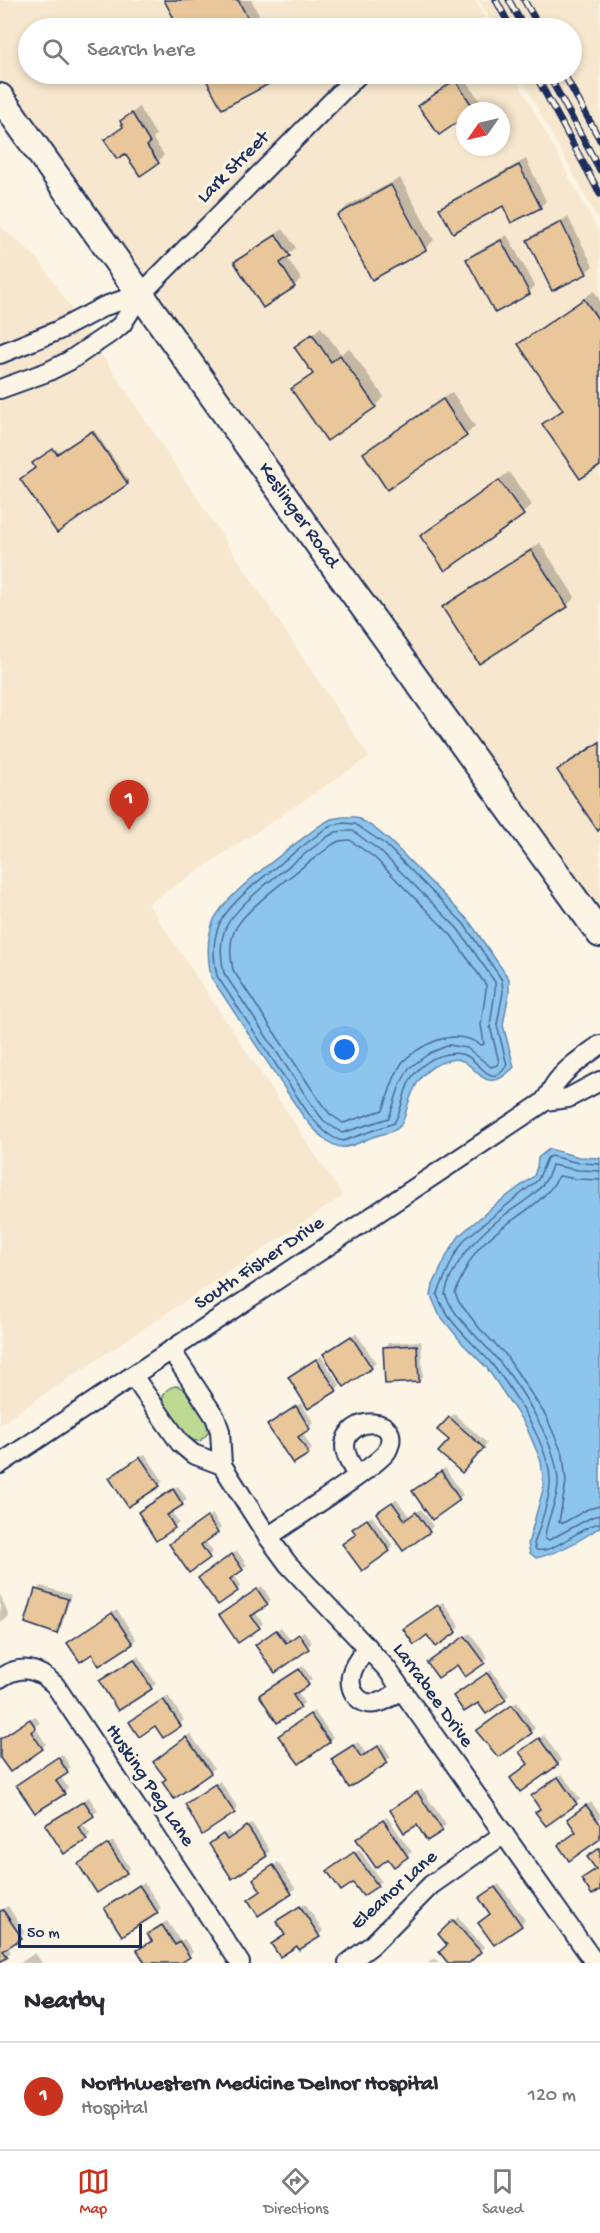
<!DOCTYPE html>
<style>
:root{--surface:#fff;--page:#f2f2f3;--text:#2b2b33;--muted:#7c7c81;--line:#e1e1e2;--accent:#c8321e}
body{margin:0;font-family:"Gochi Hand",sans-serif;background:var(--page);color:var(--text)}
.compass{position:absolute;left:456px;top:102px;width:54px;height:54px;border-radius:50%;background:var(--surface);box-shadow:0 3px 9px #0003;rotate:236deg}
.scale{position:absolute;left:18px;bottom:15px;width:124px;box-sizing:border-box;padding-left:6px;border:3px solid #1b2f5e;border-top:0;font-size:16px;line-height:21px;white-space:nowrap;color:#1b2f5e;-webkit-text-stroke:4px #fcf5e5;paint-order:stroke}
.you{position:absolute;left:345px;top:1050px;width:21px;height:21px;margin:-15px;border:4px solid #fff;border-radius:50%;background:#1a73e8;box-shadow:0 0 0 9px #1a73e833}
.badge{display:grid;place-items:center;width:39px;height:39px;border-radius:50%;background:var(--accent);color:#fff;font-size:20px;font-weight:700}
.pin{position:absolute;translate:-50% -50px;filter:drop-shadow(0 2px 3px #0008)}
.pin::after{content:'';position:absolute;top:32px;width:21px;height:18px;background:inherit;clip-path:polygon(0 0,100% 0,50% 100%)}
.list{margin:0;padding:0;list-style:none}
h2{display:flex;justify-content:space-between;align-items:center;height:78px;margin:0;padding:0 24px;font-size:26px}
h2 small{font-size:20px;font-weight:400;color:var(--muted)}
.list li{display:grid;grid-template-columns:39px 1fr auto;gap:18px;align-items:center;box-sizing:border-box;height:108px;padding:0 24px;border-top:2px solid var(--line)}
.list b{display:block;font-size:22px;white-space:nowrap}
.list p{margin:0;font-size:20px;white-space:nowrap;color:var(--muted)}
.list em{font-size:20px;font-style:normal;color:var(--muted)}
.icon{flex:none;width:33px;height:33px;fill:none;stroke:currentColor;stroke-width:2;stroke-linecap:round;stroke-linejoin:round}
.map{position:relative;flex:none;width:600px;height:1963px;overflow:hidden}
.search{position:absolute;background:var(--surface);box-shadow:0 3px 9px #0003;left:18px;right:18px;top:18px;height:66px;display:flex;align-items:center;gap:15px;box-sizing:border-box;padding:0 21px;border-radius:33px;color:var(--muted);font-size:22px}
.sheet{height:186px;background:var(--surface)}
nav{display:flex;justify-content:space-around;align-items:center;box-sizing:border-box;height:84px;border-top:2px solid var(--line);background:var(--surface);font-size:16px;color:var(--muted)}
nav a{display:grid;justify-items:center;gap:3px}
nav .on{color:var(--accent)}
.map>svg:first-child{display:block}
.built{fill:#f6e7ce;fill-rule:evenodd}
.green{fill:#bdda92;stroke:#6c8478;stroke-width:1.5}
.water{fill:#8ec5ec;stroke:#6089b3;stroke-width:1.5}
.shadow{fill:#0003}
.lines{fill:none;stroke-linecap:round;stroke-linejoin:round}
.shore{stroke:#496b97;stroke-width:1.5}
.building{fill:#e9c79a;stroke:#1b2f5e;stroke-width:1.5}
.street-casing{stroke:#1b2f5e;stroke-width:22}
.secondary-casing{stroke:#1b2f5e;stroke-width:30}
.street{stroke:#fcf5e5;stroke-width:18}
.secondary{stroke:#fcf5e5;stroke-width:26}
.rail-casing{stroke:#1b2f5e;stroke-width:7}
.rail{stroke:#fcf5e5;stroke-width:4.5;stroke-dasharray:14;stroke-linecap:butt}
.labels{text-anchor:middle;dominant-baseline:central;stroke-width:6;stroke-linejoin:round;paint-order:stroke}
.street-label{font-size:20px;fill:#1b2f5e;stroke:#fcf5e5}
</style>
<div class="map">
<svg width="600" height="1963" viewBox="0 0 600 1963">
<rect width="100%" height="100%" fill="#fcf5e5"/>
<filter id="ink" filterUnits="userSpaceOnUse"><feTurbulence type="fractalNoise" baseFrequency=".0167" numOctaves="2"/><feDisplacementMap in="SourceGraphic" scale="12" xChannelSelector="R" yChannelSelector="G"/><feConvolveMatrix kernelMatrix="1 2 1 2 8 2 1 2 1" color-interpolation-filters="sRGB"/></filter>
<g filter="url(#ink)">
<g class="built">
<path d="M0,0H475L490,28H28V74H514L600,234V916L0,84ZM465,111H501V147H465Z"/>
<path d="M479,0H600V223L519,74H572V28H494Z"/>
<path d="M0,226L39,260L369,757L148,904L343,1196L0,1424Z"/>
</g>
<path class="green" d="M178,1386C189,1391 211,1421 208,1433L200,1441L189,1440L163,1404C161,1393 168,1386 178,1386Z"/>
<g class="water">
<path d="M343,817H356L373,827L390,841L469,921L509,979V993L503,1025L514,1067C479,1104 477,1052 449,1060C424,1067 416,1081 408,1104C406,1111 405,1119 400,1126C394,1133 384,1133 376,1136C366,1139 356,1145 346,1147C330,1150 312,1127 303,1116L211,977C208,959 206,941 213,922C225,893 292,847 319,826L331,819Z"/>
<path d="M549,1149L579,1157L600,1158V1527C581,1540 559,1553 536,1558L530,1553L528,1544L544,1486L541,1461L526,1426L487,1368L463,1344L439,1314L431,1296L433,1285L448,1253L460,1235L495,1205L534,1176L537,1167L538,1158Z"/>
</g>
<g class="shadow">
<path d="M165,0H251L266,28H181Z"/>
<path d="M204,74H282L222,107Z"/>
<path d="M462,75L481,102L474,109L465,111V115L420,106Z"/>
<path d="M139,107L156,135L153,139L164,155L158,162L125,152L106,141L124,126L122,122Z"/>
<path d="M526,159L546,201L540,207L503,204L441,208L448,202Z"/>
<path d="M400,178L434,240L425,249L339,215L347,206Z"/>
<path d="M568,217L593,266L586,272L529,240L535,234Z"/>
<path d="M283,229L296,248L286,256L301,279L294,286L263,306L236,262L243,256Z"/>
<path d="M507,235L535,286L529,292L468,260L474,253Z"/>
<path d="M594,291L600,301V464L544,424L563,408L520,345L529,336Z"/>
<path d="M321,327L341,354L349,348L384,397L375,406L293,389L314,373L296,347Z"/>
<path d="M452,392L475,426L466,435L388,488L365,453L373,445Z"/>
<path d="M94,430L129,481L57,531L35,462L56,448L59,454Z"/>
<path d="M509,472L532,505L523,513L445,569L422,536L430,528Z"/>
<path d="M540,543L575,597L567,606L444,607L453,599Z"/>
<path d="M600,740V827L559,770L568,762Z"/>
<path d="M356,1333L376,1363L371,1367L329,1350Z"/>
<path d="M421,1341L423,1377L419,1381L384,1348L388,1343Z"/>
<path d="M321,1356L340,1385L336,1390L294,1373Z"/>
<path d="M301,1403L314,1423L302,1432L312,1449L308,1453L269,1425Z"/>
<path d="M454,1414L487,1443L462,1471L451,1440L439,1430Z"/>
<path d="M145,1454L163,1481L159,1485L111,1478Z"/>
<path d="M445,1468L463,1495L459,1499L418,1487Z"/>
<path d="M178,1486L187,1499L171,1511L179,1523L157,1539L144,1508Z"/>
<path d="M396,1499L410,1517L421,1509L433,1526L429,1531L378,1513Z"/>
<path d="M212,1514L221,1528L205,1541L213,1552L189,1570L171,1544Z"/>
<path d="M372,1516L393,1546L389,1550L357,1533L358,1525Z"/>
<path d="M237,1551L247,1565L234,1575L241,1585L237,1590L204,1574Z"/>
<path d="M41,1586L71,1595L61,1628L57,1632L37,1590Z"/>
<path d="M262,1586L271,1600L255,1612L263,1623L259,1627L225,1611Z"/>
<path d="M0,1594L9,1617L0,1623Z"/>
<path d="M443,1602L460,1627L456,1631L409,1625Z"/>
<path d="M117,1610L136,1639L132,1643L92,1652L73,1639Z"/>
<path d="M281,1627L291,1640L304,1631L312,1643L276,1671L261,1641Z"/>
<path d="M470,1633L488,1658L484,1662L457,1663L434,1659Z"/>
<path d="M138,1656L156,1684L119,1709L105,1677Z"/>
<path d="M303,1666L312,1679L297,1691L304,1703L300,1707L265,1691Z"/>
<path d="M491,1670L509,1695L505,1699L478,1701L459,1692Z"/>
<path d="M168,1696L184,1720L180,1724L163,1736L156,1724L131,1722Z"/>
<path d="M517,1702L535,1728L531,1732L483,1727Z"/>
<path d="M314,1711L333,1737L329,1741L284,1732Z"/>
<path d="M35,1716L40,1723L35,1727L46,1744L42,1748L0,1755V1739Z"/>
<path d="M190,1734L214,1768L210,1772L167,1779L159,1758Z"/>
<path d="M544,1735L561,1760L557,1764H530L526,1748Z"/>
<path d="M358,1742L366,1754L382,1743L391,1757L350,1786L337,1755Z"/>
<path d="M62,1754L71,1768L60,1776L68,1788L64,1792L18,1785Z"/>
<path d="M562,1774L580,1799L576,1803L541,1808L533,1796Z"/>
<path d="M220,1781L238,1808L234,1812L191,1800Z"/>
<path d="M422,1789L446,1825L428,1839L417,1823L396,1806Z"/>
<path d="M89,1797L98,1811L82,1822L90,1834L86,1839L51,1821Z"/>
<path d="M591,1802L600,1814V1837L577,1831L573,1815Z"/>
<path d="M387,1817L412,1852L394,1865L388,1857L362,1835Z"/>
<path d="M252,1823L270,1851L266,1855L211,1844L228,1831L232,1836Z"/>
<path d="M113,1841L130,1868L126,1872L80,1864Z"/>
<path d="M359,1849L381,1881L377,1885L333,1867Z"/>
<path d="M278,1862L295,1888L291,1893L263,1890L255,1879Z"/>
<path d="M144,1882L161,1908L157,1912L106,1908Z"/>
<path d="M499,1884L525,1920L521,1925L492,1913L485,1894Z"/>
<path d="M305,1903L323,1931L319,1935L297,1944L287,1934L282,1917Z"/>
<path d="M8,1906L25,1933L7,1946L11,1952L0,1961V1911Z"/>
<path d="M458,1917L484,1947L467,1963H450L449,1944L440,1934Z"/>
<path d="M167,1921L180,1941L184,1939L193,1952L178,1963H147L139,1951L153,1940V1930Z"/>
<path d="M35,1953L42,1963H20Z"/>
<path d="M435,1958L438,1963H428Z"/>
</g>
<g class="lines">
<g class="shore">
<path d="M344,823L355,824L386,845L464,924L502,980L503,992L497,1025L507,1065C491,1090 481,1063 467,1056C451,1048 427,1059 416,1072C403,1085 404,1108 394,1123L343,1141C328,1138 317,1124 308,1113L217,976C213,959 212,942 219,925C230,897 297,852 322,831L333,825Z"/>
<path d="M345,831H353L380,851L458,929L495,982V991L490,1026L499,1062L497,1065L491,1067L467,1048L449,1045L430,1053L409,1068L400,1085L389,1118L342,1133L324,1121L314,1108L224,973C221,958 219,942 226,927C239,900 302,857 327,837L336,832Z"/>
<path d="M350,840L375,858L451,935L486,985V990L481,1024L484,1044L481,1045C459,1030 436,1038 416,1051C411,1055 405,1058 402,1063C392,1077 389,1095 383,1110L343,1123L330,1114L321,1103L233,970C230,957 229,945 234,932C243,908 309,863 332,845L339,841Z"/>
<path d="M600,1164L579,1163L551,1156L547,1158L538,1180L465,1239L454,1256L437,1295C448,1324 472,1341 491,1363C513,1390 553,1451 550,1486C548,1505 540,1526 534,1544L536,1550C555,1554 582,1525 600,1523"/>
<path d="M600,1171L578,1170L552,1165C545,1191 527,1199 506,1214C479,1234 453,1260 445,1294C456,1321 479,1337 497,1359C521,1387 559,1447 558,1485C557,1504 545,1521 545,1539L549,1540L592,1517L600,1515"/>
<path d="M600,1180L577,1179L559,1176C541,1209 504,1220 479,1248C468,1261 461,1278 455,1293L459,1302L480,1329L505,1354L546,1416L563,1455L566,1482L559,1522L563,1523L588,1509L600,1506"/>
</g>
</g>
<g class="building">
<path d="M164,0H238L253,28H179Z"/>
<path d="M203,74H277L280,78L222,109Z"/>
<path d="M455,80L475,110L465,111V117L439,135L418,106Z"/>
<path d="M132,113L150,143L147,146L159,163L140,176L125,154L117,159L104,140L123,127L120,121Z"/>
<path d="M519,165L541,208L511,223L503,206L453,233L439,208Z"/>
<path d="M391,185L426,250L372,280L337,215Z"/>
<path d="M561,222L587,274L552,291L527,240Z"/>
<path d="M276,235L290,256L280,263L295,287L263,308L234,262Z"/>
<path d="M501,240L530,294L495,313L466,259Z"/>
<path d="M584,299L600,322V466L580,479L542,424L563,410L518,344Z"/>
<path d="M312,334L331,362L340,355L376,407L327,441L291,389L313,374L294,347Z"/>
<path d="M443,399L467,436L387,490L363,453Z"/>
<path d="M92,431L128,484L57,533L20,479L35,468L32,463L53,449L57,454Z"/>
<path d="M499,480L524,515L445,571L420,536Z"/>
<path d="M531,550L568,607L479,664L442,607Z"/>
<path d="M600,742V829L598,831L557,770Z"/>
<path d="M351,1336L372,1368L344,1387L323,1354Z"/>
<path d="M417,1345L419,1382L385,1384L383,1347Z"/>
<path d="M316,1359L337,1391L308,1409L288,1377Z"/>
<path d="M296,1406L310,1429L298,1437L309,1454L293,1464L267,1425Z"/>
<path d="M449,1417L484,1448L462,1473L438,1452L449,1440L437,1430Z"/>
<path d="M140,1457L160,1486L128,1507L109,1478Z"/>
<path d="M441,1471L460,1500L432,1520L412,1491Z"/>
<path d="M173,1489L183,1505L167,1515L175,1528L156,1541L138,1512Z"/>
<path d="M392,1502L405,1520L416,1512L430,1532L403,1551L376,1513Z"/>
<path d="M207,1517L218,1533L201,1545L210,1558L189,1573L169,1544Z"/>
<path d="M367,1519L390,1551L362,1571L342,1544L356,1534L352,1529Z"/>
<path d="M232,1554L243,1570L230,1579L238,1591L218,1605L198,1578Z"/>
<path d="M35,1589L68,1599L57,1634L25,1623Z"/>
<path d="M257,1589L268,1605L251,1616L260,1628L238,1643L219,1615Z"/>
<path d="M438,1605L457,1632L436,1647L427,1635L414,1645L403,1629Z"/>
<path d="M112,1613L133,1644L99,1666L92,1654L80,1662L67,1643Z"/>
<path d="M276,1630L286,1643L299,1634L309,1649L275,1673L255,1645Z"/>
<path d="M465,1636L485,1663L465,1677L457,1665L438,1678L427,1663Z"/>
<path d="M134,1659L152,1689L118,1711L99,1681Z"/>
<path d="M299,1669L309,1685L293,1695L301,1708L277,1723L259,1695Z"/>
<path d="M487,1673L506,1700L486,1714L478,1703L464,1712L453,1696Z"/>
<path d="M163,1699L181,1726L163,1738L155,1726L139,1737L129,1722Z"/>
<path d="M512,1705L532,1733L498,1757L476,1731Z"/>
<path d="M310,1714L330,1742L299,1764L278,1736Z"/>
<path d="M30,1719L36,1728L31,1732L43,1749L10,1772L0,1758V1739Z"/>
<path d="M186,1737L211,1773L174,1799L162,1782L166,1779L153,1762Z"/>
<path d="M539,1738L558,1765L520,1792L510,1778L528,1764L519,1752Z"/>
<path d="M353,1745L361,1757L378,1746L388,1763L349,1788L331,1759Z"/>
<path d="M58,1757L68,1773L56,1781L65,1794L35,1813L16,1785Z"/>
<path d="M558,1777L577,1804L546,1826L535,1812L540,1809L531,1796Z"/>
<path d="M215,1784L235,1813L202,1835L185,1804Z"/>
<path d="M417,1792L443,1831L427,1841L417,1825L404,1833L390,1810Z"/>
<path d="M84,1801L94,1816L78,1827L87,1840L64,1854L45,1825Z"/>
<path d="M586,1805L600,1824V1839L569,1861L558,1845L576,1832L567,1819Z"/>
<path d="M383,1820L408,1857L394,1867L388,1859L376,1868L356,1839Z"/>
<path d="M247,1826L267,1856L232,1879L209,1844L223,1834L227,1840Z"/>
<path d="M108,1844L127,1873L97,1893L78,1864Z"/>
<path d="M600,1848V1890L592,1895L581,1879L596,1869L587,1857Z"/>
<path d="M354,1852L378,1886L363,1896L353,1883L341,1891L327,1871Z"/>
<path d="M273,1865L292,1894L258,1916L248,1900L261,1891L253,1879Z"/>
<path d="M139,1885L158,1913L122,1936L104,1908Z"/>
<path d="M495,1887L522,1926L494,1945L478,1923L490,1914L479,1898Z"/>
<path d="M300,1906L320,1937L299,1950L297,1946L280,1957L271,1944L285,1935L276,1921Z"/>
<path d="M3,1910L22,1938L3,1951L8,1957L0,1962V1911Z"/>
<path d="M453,1920L481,1952L469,1963H448L439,1952L447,1945L438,1934Z"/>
<path d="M162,1925L175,1945L180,1942L190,1957L181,1963H145L137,1950L152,1941L147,1934Z"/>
</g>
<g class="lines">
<g class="street-casing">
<g id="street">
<path d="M0,354L57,331L105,306L141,294"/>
<path d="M0,389L47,372L69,361L115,330L122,324L141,294L359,74"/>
<path d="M545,1101L568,1098L600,1081"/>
<path d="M133,1376L180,1443L193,1454L222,1465L220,1431L215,1417L171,1350"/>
<path d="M0,1464L541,1104C549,1098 551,1088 558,1080C569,1066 585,1056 600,1045"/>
<path d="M222,1465L268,1537L288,1564L387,1669L595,1963"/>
<path d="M268,1537C286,1524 381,1464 387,1451C405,1415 346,1415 345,1446C345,1456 352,1467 357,1475"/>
<path d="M368,1647C362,1655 355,1662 352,1672C346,1690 360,1709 380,1702C388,1700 394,1694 401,1690"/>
<path d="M0,1678C21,1664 37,1668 55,1685L240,1963"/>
<path d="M348,1963L372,1945L431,1885L504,1834"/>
</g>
</g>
<g class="secondary-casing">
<g id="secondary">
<path id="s1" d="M0,97L329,559L600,934"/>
</g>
</g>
<use href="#street" class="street"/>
<use href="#secondary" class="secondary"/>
<g class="rail-casing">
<g id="rail">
<path d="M496,0L511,28"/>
<path d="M509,0L524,28"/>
<path d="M524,0L540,28"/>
<path d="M535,74L600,194"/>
<path d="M548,74L600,170"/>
<path d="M564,74L600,140"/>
</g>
</g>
<use href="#rail" class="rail"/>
</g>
</g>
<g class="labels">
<g class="street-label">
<text transform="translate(234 168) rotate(-45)">Lark Street</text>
<text stroke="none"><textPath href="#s1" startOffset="514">Keslinger Road</textPath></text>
<text transform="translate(260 1264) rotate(-34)">South Fisher Drive</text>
<text transform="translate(432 1696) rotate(54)">Larrabee Drive</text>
<text transform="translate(149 1786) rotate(56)">Husking Peg Lane</text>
<text transform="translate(395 1891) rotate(-42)">Eleanor Lane</text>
</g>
</g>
</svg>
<svg class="compass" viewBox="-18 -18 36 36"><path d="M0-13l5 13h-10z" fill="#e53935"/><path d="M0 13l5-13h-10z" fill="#7c7c81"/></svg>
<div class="scale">50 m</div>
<div class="you"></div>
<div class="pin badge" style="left:129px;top:830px">1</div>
<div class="search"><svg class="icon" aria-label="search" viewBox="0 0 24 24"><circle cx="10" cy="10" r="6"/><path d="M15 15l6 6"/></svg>Search here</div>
</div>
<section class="sheet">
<h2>Nearby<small></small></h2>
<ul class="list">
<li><span class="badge">1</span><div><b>Northwestern Medicine Delnor Hospital</b><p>Hospital</p></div><em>120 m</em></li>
</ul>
</section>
<nav>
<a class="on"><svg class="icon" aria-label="map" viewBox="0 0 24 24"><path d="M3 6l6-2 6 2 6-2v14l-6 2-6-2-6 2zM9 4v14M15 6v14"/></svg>Map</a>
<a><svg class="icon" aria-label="directions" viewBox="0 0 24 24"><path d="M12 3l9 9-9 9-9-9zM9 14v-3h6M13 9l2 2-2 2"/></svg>Directions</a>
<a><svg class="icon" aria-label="saved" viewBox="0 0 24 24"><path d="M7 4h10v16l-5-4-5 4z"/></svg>Saved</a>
</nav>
